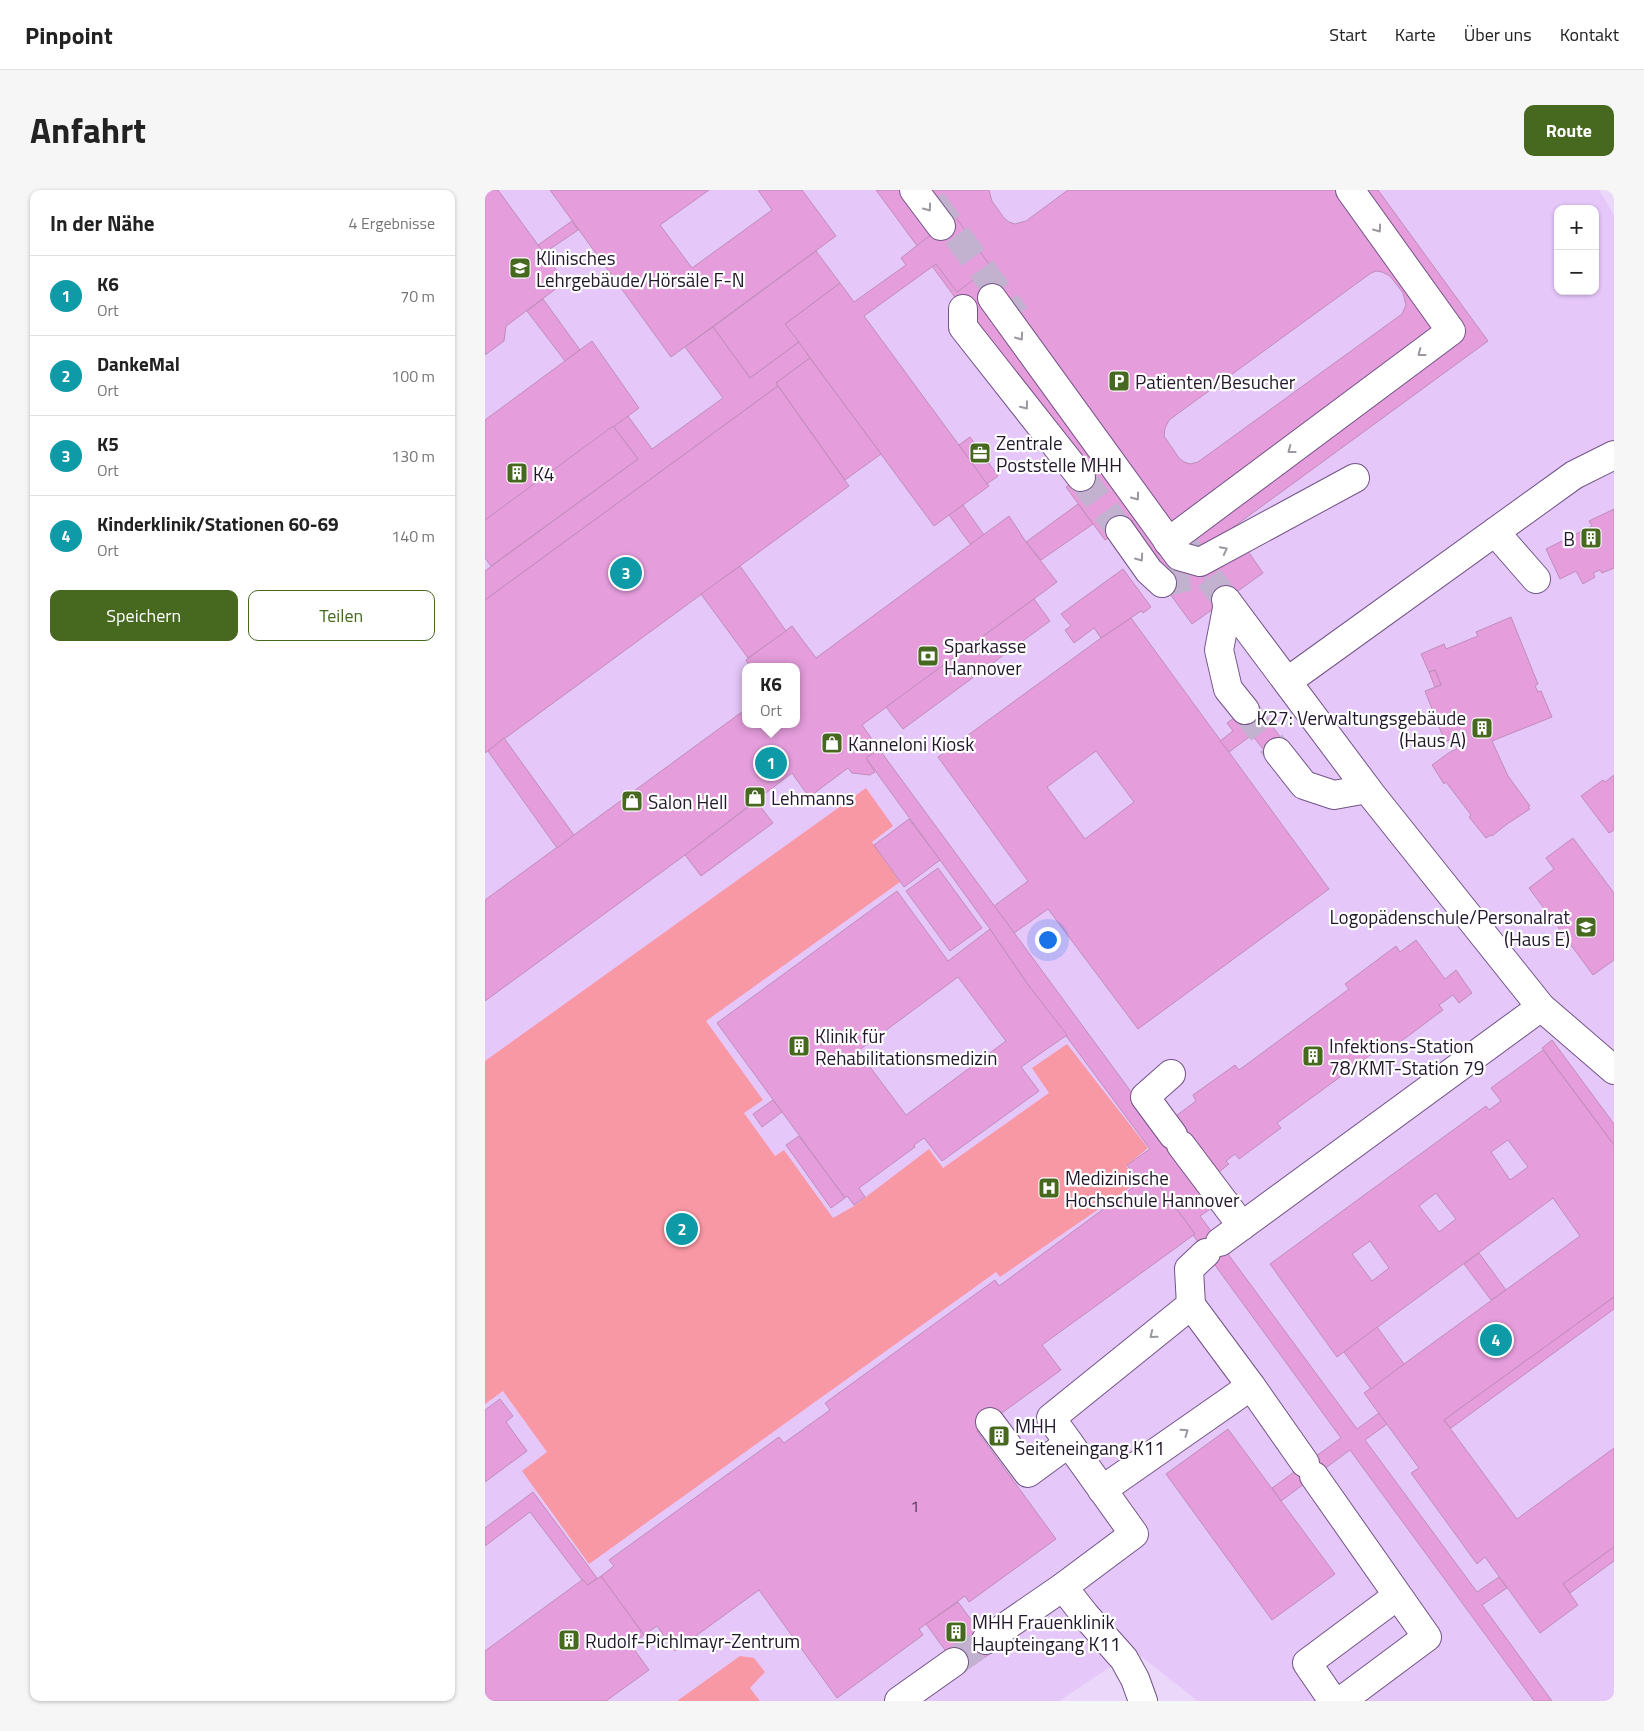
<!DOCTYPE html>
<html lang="de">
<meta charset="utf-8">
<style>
:root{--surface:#fff;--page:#f6f6f6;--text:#222;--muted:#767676;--line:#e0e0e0;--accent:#46681f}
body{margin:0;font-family:"Titillium Web",sans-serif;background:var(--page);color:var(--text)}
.controls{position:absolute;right:15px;top:15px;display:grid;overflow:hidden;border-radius:10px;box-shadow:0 1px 4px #0004}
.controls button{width:45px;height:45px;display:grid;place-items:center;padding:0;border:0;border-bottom:1px solid var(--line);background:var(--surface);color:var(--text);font:25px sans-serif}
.you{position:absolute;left:562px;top:749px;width:18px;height:18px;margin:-12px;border:4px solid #fff;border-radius:50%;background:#1a73e8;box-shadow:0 0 0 8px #1a73e833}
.badge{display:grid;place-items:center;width:32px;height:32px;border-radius:50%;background:var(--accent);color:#fff;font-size:16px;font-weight:700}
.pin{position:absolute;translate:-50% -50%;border:2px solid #fff;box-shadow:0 1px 5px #0006}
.popup{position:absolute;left:257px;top:473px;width:58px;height:65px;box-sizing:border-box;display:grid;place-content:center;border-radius:10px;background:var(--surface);filter:drop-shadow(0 1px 4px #0005);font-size:16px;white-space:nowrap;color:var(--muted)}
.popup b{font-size:19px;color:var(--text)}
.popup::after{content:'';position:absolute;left:50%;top:100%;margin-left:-10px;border:10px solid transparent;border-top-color:var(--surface)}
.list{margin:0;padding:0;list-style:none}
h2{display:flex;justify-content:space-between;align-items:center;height:65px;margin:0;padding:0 20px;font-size:21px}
h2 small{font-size:16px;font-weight:400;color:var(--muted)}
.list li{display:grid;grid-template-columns:32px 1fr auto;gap:15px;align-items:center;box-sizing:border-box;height:80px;padding:0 20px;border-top:1px solid var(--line)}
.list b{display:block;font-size:19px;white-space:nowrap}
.list p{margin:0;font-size:16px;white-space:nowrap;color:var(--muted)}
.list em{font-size:16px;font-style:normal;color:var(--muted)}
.actions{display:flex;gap:10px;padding:15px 20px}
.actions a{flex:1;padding:11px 0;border:1px solid var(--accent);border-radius:10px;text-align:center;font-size:18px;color:var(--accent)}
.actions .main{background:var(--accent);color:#fff}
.map{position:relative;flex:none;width:1129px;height:1511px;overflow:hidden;border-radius:10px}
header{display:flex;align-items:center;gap:30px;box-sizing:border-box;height:70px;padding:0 25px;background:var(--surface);border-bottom:1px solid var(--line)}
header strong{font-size:24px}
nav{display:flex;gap:28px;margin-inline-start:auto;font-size:18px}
.intro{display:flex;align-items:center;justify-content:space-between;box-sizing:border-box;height:120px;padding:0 30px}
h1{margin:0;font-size:35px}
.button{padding:12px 22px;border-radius:10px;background:var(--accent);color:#fff;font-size:18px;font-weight:700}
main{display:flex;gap:30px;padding:0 30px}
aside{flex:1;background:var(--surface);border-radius:10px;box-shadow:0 1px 4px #0004}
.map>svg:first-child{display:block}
.built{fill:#e5c7fa;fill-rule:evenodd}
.green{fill:#f998a5}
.building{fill:#e59ddc;stroke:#c08db9;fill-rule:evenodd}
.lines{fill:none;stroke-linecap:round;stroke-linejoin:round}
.minor-tunnel{stroke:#c3b1d0;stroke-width:28;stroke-dasharray:28 14;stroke-linecap:butt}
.minor-casing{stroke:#725487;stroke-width:30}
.minor{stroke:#fff;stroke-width:28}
.oneway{stroke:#9c97a0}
.labels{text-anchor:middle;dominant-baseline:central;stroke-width:4.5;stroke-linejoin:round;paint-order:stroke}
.number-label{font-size:16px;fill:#543858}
.poi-label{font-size:19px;fill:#23172c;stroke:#fff;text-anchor:start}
</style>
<header>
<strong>Pinpoint</strong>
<nav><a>Start</a><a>Karte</a><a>Über uns</a><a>Kontakt</a></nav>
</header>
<div class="intro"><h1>Anfahrt</h1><a class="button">Route</a></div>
<main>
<aside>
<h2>In der Nähe<small>4 Ergebnisse</small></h2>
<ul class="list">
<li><span class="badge" style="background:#0f9aa8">1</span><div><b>K6</b><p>Ort</p></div><em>70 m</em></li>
<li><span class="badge" style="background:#0f9aa8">2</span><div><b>DankeMal</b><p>Ort</p></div><em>100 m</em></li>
<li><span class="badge" style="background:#0f9aa8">3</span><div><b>K5</b><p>Ort</p></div><em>130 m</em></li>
<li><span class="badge" style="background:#0f9aa8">4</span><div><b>Kinderklinik/Stationen 60-69</b><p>Ort</p></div><em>140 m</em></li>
</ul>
<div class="actions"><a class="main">Speichern</a><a>Teilen</a></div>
</aside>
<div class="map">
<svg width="1129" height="1511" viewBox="0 0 1129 1511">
<rect width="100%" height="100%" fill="#ebd7f9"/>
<path class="built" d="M0,0H1114L1129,25V1511H713L649,1461L574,1511H0ZM1073,19H1110V101H1073ZM261,477H311V534H261Z"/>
<g class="green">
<path d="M381,598L408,636L387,652L415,692L221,831L278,910L259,923L290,966L299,960L348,1028L369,1016L444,959L458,978L564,903L547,878L582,854L663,958L641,976L653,992L515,1087L511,1082L104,1374L37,1281L62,1262L18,1201L0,1214V871Z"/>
<path d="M255,1466L269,1468L280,1482L265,1498L275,1511H192Z"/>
</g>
<g class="building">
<path d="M0,0H13L80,92L21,136L19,151L0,165Z"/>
<path d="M65,0H224L175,35L207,78L287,20L273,0H317L351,46L186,167Z"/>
<path d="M391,0H504L507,11L519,28L524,32L530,34L541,31L583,0H893L1003,151L747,338L778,383L707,434L637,338L639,337L600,284ZM891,81L897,82L905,86L918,103L921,115L917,124L713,272L705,274L699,272L694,268L679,246L680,238L684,230L886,83Z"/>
<path d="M470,26L506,77L472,102L451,74L379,126L504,296L449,336L300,134L355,93L369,112L421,75L416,68Z"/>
<path d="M87,31L93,40L59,63L53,55Z"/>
<path d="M331,61L355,93L300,134L314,152L265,188L228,137Z"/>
<path d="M58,109L95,160L80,171L42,121Z"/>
<path d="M228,137L265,188L314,152L325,168L291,193L293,196L0,410V381L153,269L128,236L143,226L167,259L238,208L200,157Z"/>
<path d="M107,151L154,218L0,330V230Z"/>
<path d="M325,168L396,264L360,290L291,193Z"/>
<path d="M293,196L364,296L0,563V410Z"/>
<path d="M128,236L153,269L6,376L0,368V330Z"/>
<path d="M485,247L513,286L502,294L474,255Z"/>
<path d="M620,270L657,324L620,350L581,297Z"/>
<path d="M593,314L608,334L556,370L541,352Z"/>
<path d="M478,315L499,345L486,355L464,325Z"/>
<path d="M1129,319V378L1117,383L1115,380L1108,383L1110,387L1098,394L1091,381L1075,389L1061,359L1107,336L1104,331Z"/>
<path d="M524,326L541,352L572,392L377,535L394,559L381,568L390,582L385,585L367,583L363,578L324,607L307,583L200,665L0,811V710L261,519V534H311V477H265L261,470L307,436L331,468Z"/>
<path d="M255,376L301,441L263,468L216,404Z"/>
<path d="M638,379L666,417L658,423L656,421L616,448L609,438L589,453L580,440L586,436L576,424Z"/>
<path d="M549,409L565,431L418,539L401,517Z"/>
<path d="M1026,427L1053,494L1050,496L1053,502L1056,501L1067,527L1007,551L1023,586L1045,616L1043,617L1045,619L1022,634L1007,646L1006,645L1001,648L984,627L986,625L961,592L959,594L947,575L965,562L972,559L969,548L960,552L940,501L956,495L950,480L944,482L936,464L959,454L961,459L993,446L991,442Z"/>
<path d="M646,428L844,699L653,839L563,719L529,743L509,716L543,691L453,567L616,448ZM611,561L649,612L600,649L562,597Z"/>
<path d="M950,480L956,495L950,497L944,482Z"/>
<path d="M770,513L802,556L785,568L767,545L744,562L735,551L748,541L742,533Z"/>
<path d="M19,548L89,645L72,658L3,561Z"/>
<path d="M394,559L730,1016L715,1026L872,1239L894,1223L902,1234L880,1250L992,1402L1014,1387L1022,1398L997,1415L1067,1511H1049L865,1260L796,1311L787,1298L856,1248L708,1045L710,1044L666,984L654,992L642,975L665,959L541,792L505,739L381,568Z"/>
<path d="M1129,585V640L1124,643L1096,606L1118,590L1120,592Z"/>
<path d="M271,611L288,633L216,686L200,665Z"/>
<path d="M424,629L455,670L419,697L389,655Z"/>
<path d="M1088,648L1129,703V770L1108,785L1044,698L1069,679L1061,668Z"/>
<path d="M453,678L497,738L465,761L421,701Z"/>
<path d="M412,701L463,771L505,739L541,792L582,845L536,877L554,901L457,971L439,948L429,955L430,957L374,998L380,1007L369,1015L362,1006L360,1008L232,833ZM473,787L521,851L421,925L373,861Z"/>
<path d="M931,750L960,789L971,780L987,803L974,813L968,805L954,815L958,820L907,858L903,852L792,933L796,938L754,969L750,964L741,971L744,974L729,986L688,928L711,911L708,905L750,875L754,880L864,799L860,794L911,756L915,762Z"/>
<path d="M1067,850L1129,934V955L1057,858Z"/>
<path d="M1058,860L1129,955V1107L959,1230L1032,1329L1129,1258V1357L1078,1394L1093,1415L1055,1443L1000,1367L992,1374L926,1283L934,1278L879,1203L1095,1046L1068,1008L852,1167L785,1074L1001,916L1004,920L1016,911L1006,898ZM1023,950L1043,977L1025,990L1006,962ZM951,1003L971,1029L954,1042L934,1016ZM885,1051L904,1078L887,1091L867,1064Z"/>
<path d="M288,910L297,922L277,937L268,924Z"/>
<path d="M314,946L360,1008L346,1018L301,955Z"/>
<path d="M666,984L710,1044L557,1155L576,1180L492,1241L571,1349L484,1412L480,1406L434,1439L438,1445L352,1508L274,1400L190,1461L172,1436L159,1445L116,1386L129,1376L124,1370L294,1247L299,1253L345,1220L340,1213L510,1090L514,1096Z"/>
<path d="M994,1063L1021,1100L1006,1110L979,1074Z"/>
<path d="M1129,1107V1119L966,1238L959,1230Z"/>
<path d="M892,1137L919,1174L886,1199L859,1162Z"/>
<path d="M15,1209L28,1226L21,1232L42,1261L0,1292V1220Z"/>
<path d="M743,1239L850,1384L787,1430L681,1284Z"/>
<path d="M48,1302L112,1388L103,1395L98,1390H97L45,1322L0,1356V1338Z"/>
<path d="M1129,1357V1371L1085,1403L1078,1394Z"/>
<path d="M116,1386L159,1445L146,1455L164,1480L121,1511H0V1461L97,1390H98L103,1395Z"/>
<path d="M473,1412L509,1461L477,1483L441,1434Z"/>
</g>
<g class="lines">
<g class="minor-tunnel">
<path d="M447,11L531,126"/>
<path d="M596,287L635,340"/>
<path d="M699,354L741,410"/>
<path d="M677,393L721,383"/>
<path d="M760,520L793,562"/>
<path d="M469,1472L501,1450"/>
</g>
<g class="minor-casing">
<g id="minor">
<path d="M429,0L456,36"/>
<path d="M507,108L694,366L715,372L870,288"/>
<path d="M478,119V137L596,287"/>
<path d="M635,340L664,381L677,393"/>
<path d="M1010,342L1051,389"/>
<path d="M683,352L966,141L865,0"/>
<path d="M741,410L886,604L1056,817L1129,880"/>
<path d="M743,413L734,460L743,499L760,520"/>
<path d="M803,491L1089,285L1129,265"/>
<path d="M793,562L819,595L849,605L882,599"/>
<path d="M686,884L660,907L688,945"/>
<path d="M696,955L757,1036"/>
<path d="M735,1052L1056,817"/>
<path d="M721,1063L704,1079L706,1115L766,1196L820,1273"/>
<path d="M505,1232L543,1283L584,1253"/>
<path d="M829,1286L942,1447L856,1511"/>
<path d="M617,1300L766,1196"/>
<path d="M578,1397L600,1425L639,1469L650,1489L658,1511"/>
<path d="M501,1450L578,1397L649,1344L566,1228L706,1115"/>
<path d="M414,1511L469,1472"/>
<path d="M848,1511L822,1473L912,1406"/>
</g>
</g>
<use href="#minor" class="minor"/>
</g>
<defs><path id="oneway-chevron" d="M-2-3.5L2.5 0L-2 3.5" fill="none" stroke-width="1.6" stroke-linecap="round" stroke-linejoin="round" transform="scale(1.25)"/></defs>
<g class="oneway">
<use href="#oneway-chevron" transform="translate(443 18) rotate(54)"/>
<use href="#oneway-chevron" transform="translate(893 39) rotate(54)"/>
<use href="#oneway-chevron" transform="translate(535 147) rotate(54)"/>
<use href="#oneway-chevron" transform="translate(936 163) rotate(143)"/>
<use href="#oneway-chevron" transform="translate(540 216) rotate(52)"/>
<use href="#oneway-chevron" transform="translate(806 260) rotate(143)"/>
<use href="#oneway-chevron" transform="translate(651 307) rotate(54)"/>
<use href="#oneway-chevron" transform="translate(739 360) rotate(-27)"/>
<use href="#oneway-chevron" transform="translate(655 368) rotate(55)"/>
<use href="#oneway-chevron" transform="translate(668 1145) rotate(141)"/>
<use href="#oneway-chevron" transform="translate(700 1242) rotate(-35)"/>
</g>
<defs>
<g id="university-square" transform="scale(1.125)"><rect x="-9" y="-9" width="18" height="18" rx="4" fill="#46681f" stroke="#fff"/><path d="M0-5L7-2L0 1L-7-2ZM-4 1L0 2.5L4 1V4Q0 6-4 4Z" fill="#fff"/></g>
<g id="parking-square" transform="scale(1.125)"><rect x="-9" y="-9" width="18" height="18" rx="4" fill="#46681f" stroke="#fff"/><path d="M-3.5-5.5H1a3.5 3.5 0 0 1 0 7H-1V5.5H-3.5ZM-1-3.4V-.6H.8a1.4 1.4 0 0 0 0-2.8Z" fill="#fff"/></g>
<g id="office-square" transform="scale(1.125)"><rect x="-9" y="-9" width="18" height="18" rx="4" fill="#46681f" stroke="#fff"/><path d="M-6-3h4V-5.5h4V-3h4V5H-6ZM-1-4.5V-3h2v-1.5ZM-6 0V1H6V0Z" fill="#fff"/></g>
<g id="building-square" transform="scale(1.125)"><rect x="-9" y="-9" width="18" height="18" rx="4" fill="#46681f" stroke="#fff"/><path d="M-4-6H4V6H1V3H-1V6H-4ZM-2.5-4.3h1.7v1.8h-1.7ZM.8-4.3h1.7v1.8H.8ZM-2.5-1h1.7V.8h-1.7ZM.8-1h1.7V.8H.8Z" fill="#fff"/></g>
<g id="bank-square" transform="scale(1.125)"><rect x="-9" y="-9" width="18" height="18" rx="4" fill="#46681f" stroke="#fff"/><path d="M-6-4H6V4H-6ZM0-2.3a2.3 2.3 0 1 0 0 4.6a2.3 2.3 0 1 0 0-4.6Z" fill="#fff"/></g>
<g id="shop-square" transform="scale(1.125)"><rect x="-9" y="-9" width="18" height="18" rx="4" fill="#46681f" stroke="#fff"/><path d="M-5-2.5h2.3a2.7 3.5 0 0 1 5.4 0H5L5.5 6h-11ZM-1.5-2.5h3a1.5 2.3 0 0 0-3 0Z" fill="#fff"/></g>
<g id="hospital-square" transform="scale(1.125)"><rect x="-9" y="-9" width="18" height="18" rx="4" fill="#46681f" stroke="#fff"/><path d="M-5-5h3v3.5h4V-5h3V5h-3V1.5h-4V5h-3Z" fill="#fff"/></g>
</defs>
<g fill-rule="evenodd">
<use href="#university-square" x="35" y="78"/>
<use href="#parking-square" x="634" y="191"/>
<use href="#office-square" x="495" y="263"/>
<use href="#building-square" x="32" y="283"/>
<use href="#building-square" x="1106" y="348"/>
<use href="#bank-square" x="443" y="466"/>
<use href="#building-square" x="997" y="538"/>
<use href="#shop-square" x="347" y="553"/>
<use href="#shop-square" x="270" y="607"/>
<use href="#shop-square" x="147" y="611"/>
<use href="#university-square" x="1101" y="737"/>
<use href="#building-square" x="314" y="856"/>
<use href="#building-square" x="828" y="866"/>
<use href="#hospital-square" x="564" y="998"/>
<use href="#building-square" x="514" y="1246"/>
<use href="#building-square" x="471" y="1442"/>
<use href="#building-square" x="84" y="1450"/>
</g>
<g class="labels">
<g class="number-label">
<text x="430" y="1316">1</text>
</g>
<g class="poi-label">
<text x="51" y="67">Klinisches<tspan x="51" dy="22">Lehrgebäude/Hörsäle F-N</tspan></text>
<text x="650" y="191">Patienten/Besucher</text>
<text x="511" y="252">Zentrale<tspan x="511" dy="22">Poststelle MHH</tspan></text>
<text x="48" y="283">K4</text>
<text x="1090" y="348" text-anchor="end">B</text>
<text x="459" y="455">Sparkasse<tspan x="459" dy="22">Hannover</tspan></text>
<text x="981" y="527" text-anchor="end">K27: Verwaltungsgebäude<tspan x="981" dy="22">(Haus A)</tspan></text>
<text x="363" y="553">Kanneloni Kiosk</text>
<text x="286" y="607">Lehmanns</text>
<text x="163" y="611">Salon Hell</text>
<text x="1085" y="726" text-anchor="end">Logopädenschule/Personalrat<tspan x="1085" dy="22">(Haus E)</tspan></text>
<text x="330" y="845">Klinik für<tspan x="330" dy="22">Rehabilitationsmedizin</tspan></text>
<text x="844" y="855">Infektions-Station<tspan x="844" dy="22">78/KMT-Station 79</tspan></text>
<text x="580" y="987">Medizinische<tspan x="580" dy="22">Hochschule Hannover</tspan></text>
<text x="530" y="1235">MHH<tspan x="530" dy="22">Seiteneingang K11</tspan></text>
<text x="487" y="1431">MHH Frauenklinik<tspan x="487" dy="22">Haupteingang K11</tspan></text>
<text x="100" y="1450">Rudolf-Pichlmayr-Zentrum</text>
</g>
</g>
</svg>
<div class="controls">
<button>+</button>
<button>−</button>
</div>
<div class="you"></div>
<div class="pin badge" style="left:286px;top:573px;background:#0f9aa8">1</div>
<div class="popup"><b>K6</b>Ort</div>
<div class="pin badge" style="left:197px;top:1039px;background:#0f9aa8">2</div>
<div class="pin badge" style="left:141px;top:383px;background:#0f9aa8">3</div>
<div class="pin badge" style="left:1011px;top:1150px;background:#0f9aa8">4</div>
</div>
</main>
